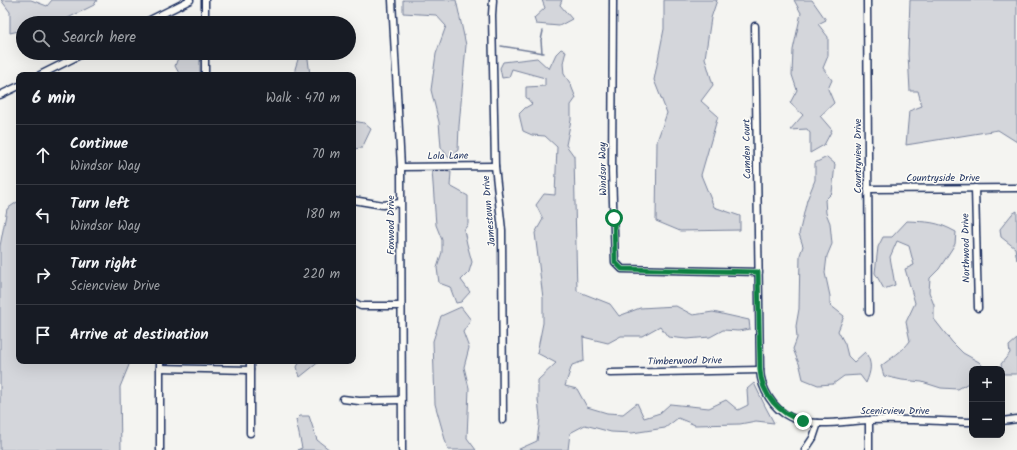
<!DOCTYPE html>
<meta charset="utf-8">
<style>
:root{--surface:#171b24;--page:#20242c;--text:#f1f3f6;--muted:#9ea1a6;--line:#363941}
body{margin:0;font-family:Kalam,sans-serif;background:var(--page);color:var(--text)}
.controls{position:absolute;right:12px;bottom:12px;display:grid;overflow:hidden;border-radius:8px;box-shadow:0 4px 16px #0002}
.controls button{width:36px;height:36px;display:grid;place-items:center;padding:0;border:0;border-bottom:1px solid var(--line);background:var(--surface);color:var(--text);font:20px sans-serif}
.stop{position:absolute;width:12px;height:12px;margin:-9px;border:3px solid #0b8043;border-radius:50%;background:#fff}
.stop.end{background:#0b8043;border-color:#fff;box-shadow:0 1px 4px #0008}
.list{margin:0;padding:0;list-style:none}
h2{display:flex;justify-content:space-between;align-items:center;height:52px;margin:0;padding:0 16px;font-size:17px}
h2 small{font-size:13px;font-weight:400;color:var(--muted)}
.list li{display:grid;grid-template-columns:26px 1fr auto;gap:12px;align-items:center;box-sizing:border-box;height:60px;padding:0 16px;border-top:1px solid var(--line)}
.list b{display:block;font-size:15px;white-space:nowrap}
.list p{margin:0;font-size:13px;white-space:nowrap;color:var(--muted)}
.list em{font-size:13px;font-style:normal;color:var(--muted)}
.icon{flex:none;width:22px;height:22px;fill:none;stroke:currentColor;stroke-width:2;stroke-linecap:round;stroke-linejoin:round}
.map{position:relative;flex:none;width:1017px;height:450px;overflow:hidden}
.search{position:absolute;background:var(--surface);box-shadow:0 4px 16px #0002;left:16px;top:16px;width:340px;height:44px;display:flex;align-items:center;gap:10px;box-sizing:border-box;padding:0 14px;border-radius:22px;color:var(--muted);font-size:15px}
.panel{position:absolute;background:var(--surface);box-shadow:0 4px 16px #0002;left:16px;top:72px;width:340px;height:292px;border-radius:8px}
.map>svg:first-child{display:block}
.green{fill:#d4d6db;stroke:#78829c}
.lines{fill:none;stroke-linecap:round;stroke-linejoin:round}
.stream{stroke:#717c98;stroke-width:1.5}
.minor-casing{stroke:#1b2f5e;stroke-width:9}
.minor{stroke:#fdfcf7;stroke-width:6}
.route{stroke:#0b8043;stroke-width:5}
.labels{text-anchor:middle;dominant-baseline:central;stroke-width:3;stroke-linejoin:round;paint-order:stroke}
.street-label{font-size:10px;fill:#1b2f5e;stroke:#fdfcf7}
</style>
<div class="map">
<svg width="1017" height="450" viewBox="0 0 1017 450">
<rect width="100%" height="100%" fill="#f4f4f1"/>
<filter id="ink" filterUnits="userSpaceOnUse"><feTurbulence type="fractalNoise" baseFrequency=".025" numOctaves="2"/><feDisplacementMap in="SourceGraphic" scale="8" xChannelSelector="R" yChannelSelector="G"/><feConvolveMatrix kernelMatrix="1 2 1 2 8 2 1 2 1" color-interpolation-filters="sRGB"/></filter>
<g filter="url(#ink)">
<g class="green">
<path d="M1,0H31L47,6L52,0H97L94,5L62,21L55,23H23V30L10,33V12Z"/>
<path d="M403,0H456L466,45L459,126L458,150L449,158L441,147L439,122L431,90L436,54L446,26L436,15L403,13Z"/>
<path d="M542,0H562L560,5L572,19L559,26L536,24L534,18L545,8Z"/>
<path d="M664,0H717L711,18L705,58L713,85L701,101L718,116L701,175L714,207L740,216V230L680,231L656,221L657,141L667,113L654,80L664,29Z"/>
<path d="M794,0H812L826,20L818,24L828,37V56L823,68L832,80L828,89L834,103L820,116L832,130L824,145L810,153V133L807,129L790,130L803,115L790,103L797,90L792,75L793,50L801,13Z"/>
<path d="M910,0H1017V142L998,130L906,145L909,111L922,106L918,91H910L908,54Z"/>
<path d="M561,49L566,51L563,63L564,74L570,83L576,98L571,105V120L566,145L574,156L577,291L610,304L619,316L640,308L676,306L693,315L713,312L749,320L750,329L738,331L723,330L710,337L687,339L668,337L660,326L642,336H621L608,343L583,337L584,361L572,365L565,386L577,389L587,407L607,413L623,414L637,403L644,418L660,413L670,404L709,408L726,400L738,410L748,405L747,389L754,383L765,406L774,423L756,421L740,424L695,425L678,418L665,428L632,433L611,432L585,425L570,433L568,450H517L537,441L540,418L538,400V380L556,363L537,353L543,323V298L535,233L543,219L536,205L544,194L555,195L557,147L545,136L532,135L523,131L519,114L525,108L532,104L526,97V87L545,86V78L512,69L509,77L502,78L500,68L503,62L537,58L549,69L556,54Z"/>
<path d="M182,53H200V75H180L175,66L179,55Z"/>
<path d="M300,53L308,59L310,75H296L295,69Z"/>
<path d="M353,121L364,123L371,129L362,148L353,149Z"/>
<path d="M827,157L835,164L832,193L825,200L826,213L830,223L832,244L827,256L825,273L830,296V305L844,316L838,331L845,344L848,356L854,362L865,352C873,363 871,371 866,383L860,375L844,376L833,384L818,385L803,379L800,366L793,349L797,338L796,326L799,309L800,255L803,246L799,234L807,200L815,180V163Z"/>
<path d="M432,170L451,172L450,186L468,196V224L464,230L467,244L472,262L469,272L461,280L470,292L461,302L456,303L450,287L439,283L437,268L442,252V240L436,225Z"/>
<path d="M17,202H19V361H128L129,365L120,387L121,450H0V246L7,209Z"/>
<path d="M1017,211V260L1015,248L1001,237L1000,229L1012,214Z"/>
<path d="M907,221C928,222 936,221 956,232L955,244L939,269L930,278L929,292L934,305V319L952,342L963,353L979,362L985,368L972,369V381L958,389L941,388L922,382L902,380L884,376L881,366C891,358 903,351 910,341L906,322L915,303L905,269L914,265L909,246L897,241L890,257L895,285L884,289L875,273L878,247L883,237H892Z"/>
<path d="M461,307L471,320L463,332L469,348L464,367L469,388L467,438L476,450H448L435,404L433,341L441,316Z"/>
<path d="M1017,339V374H1003L1001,364L1010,353L1009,346Z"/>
<path d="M300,361H320L300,377L297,367Z"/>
<path d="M300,416H309L317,440L330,450H297L302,448L296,420Z"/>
</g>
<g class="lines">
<g class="stream">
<path d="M501,46L544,53"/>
<path d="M542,53L541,40L543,31"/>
</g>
<g class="minor-casing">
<g id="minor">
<path d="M205,0V23"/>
<path d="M392,0L401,167L402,450"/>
<path d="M493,0L492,15L495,166L502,230L503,420"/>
<path d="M613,0L612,172L615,262L622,269L759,272"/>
<path d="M867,0L869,312"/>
<path d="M144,23L190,0"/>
<path d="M755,26L760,370C761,389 773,409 790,417C814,428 843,421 868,420C903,419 938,421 972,422"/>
<path d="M205,53V75"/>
<path d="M40,75L84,53"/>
<path d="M0,95L19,86"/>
<path d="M401,167L495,166"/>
<path d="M975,188L978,308"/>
<path d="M868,189L1017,188"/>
<path d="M353,200L383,205L400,203"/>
<path d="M353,302L361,306H401"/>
<path d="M160,368L250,370"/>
<path d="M610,373L760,370"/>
<path d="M343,399L359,401L401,400"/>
<path d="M869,420V450"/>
<path d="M1002,421L1017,419"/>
<path d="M250,433V361"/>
<path d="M160,450V361"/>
<path d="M805,450L813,438L818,423"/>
</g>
</g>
<use href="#minor" class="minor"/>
</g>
</g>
<g class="lines" filter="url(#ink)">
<path class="route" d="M614,218L615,262L622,269L758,272L760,370C762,395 779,414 803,421"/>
</g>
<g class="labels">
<g class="street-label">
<text transform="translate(747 149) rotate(-91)">Camden Court</text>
<text transform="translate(448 156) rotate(-1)">Lola Lane</text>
<text transform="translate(858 156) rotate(-90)">Countryview Drive</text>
<text transform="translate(603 169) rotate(-91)">Windsor Way</text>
<text x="943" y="178">Countryside Drive</text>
<text transform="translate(489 211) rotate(-95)">Jamestown Drive</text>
<text transform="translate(391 225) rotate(-90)">Foxwood Drive</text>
<text transform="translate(966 248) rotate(-91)">Northwood Drive</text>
<text transform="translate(685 361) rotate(-1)">Timberwood Drive</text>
<text x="895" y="411">Scenicview Drive</text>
</g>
</g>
</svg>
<div class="controls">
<button>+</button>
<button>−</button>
</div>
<div class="stop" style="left:614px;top:218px"></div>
<div class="stop end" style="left:803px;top:421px"></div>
<div class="search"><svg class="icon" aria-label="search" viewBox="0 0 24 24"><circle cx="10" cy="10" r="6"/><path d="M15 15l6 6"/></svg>Search here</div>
<section class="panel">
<h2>6 min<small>Walk · 470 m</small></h2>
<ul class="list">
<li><svg class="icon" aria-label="ahead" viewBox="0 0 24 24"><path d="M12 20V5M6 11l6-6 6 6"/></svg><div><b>Continue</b><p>Windsor Way</p></div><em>70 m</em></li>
<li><svg class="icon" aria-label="left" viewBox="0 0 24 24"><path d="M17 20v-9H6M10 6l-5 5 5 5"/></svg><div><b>Turn left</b><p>Windsor Way</p></div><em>180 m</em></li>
<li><svg class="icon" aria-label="right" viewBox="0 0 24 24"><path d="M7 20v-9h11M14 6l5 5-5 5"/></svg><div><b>Turn right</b><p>Sciencview Drive</p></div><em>220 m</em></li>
<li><svg class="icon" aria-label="arrive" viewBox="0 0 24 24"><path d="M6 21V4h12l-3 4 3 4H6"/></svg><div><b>Arrive at destination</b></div></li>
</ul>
</section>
</div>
